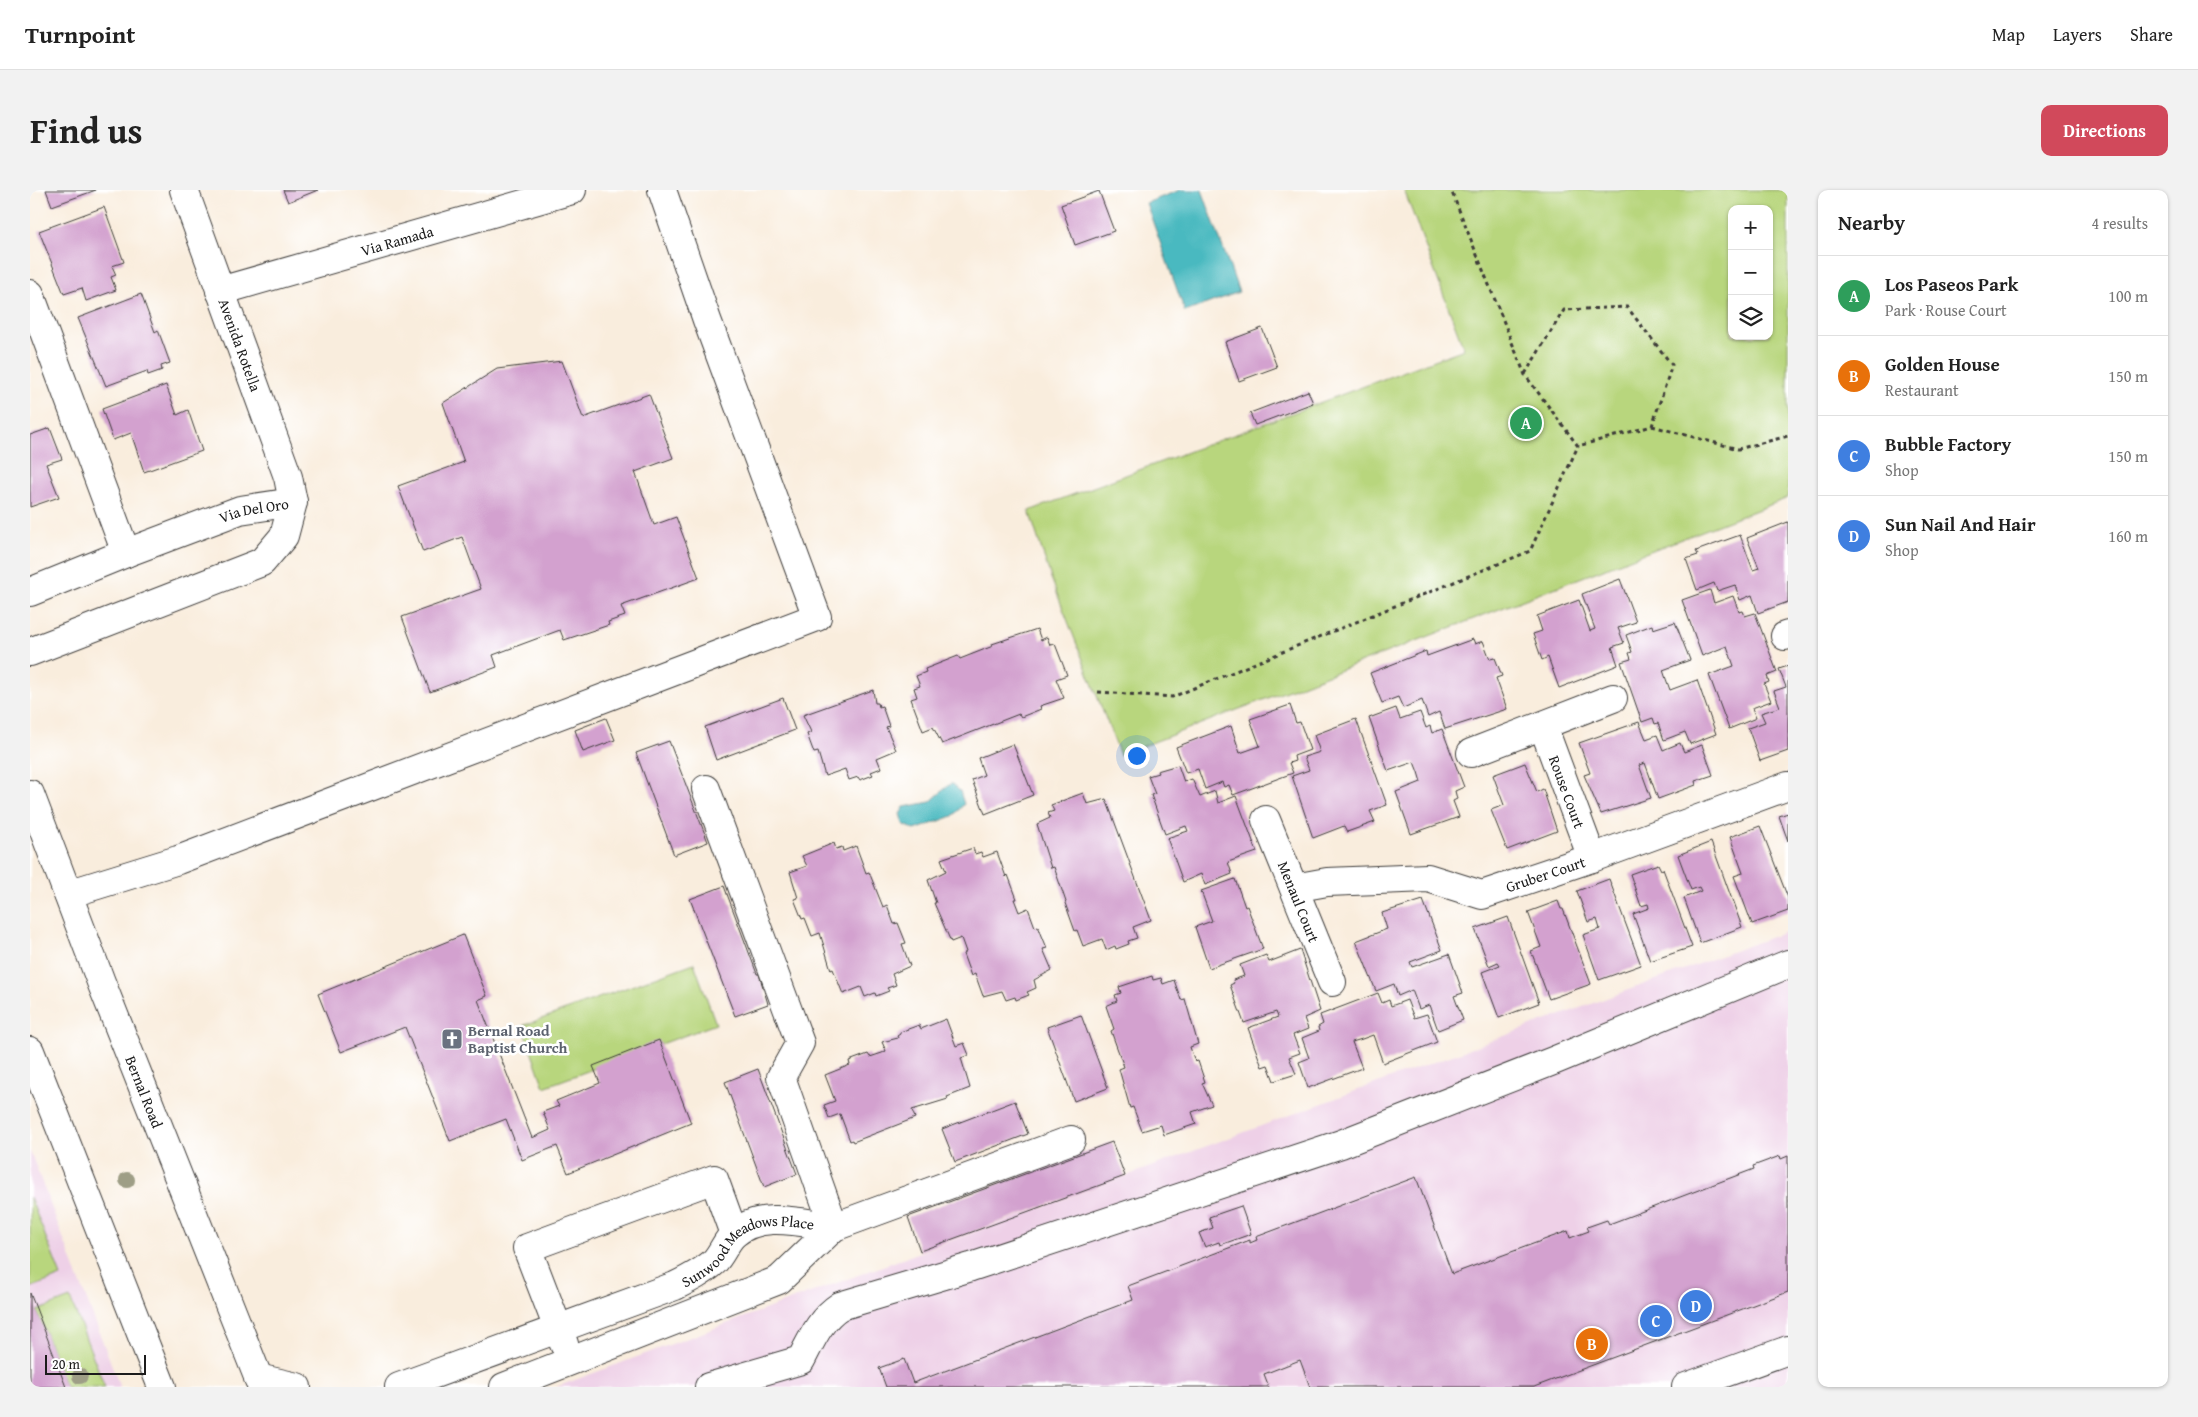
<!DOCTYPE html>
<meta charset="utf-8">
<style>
:root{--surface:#fff;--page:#f2f2f2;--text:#222;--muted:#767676;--line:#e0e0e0;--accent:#d1495b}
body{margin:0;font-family:"Gentium Book Plus",serif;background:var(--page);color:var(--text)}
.controls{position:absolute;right:15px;top:15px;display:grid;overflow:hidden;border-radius:10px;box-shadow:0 1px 4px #0004}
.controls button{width:45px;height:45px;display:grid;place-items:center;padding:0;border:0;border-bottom:1px solid var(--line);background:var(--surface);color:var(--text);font:25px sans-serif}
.scale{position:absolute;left:15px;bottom:12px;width:101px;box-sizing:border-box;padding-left:5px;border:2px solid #1c1c1c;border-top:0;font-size:14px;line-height:18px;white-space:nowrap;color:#1c1c1c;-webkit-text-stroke:4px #fff;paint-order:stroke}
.you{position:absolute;left:1106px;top:565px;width:18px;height:18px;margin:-12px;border:4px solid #fff;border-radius:50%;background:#1a73e8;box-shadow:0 0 0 8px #1a73e833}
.badge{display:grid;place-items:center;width:32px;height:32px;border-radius:50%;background:var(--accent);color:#fff;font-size:16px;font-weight:700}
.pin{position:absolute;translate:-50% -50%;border:2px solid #fff;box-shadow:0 1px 5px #0006}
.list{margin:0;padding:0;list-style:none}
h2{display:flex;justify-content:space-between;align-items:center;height:65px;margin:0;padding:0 20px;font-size:21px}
h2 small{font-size:16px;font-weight:400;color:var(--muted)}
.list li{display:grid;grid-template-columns:32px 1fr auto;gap:15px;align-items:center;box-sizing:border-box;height:80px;padding:0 20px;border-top:1px solid var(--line)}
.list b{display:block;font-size:19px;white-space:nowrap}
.list p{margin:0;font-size:16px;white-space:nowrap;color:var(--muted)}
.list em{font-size:16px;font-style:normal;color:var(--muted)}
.icon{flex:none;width:28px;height:28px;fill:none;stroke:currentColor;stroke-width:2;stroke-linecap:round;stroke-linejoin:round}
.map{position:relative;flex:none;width:1758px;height:1197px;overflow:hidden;border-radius:10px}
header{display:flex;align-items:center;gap:30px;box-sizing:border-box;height:70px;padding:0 25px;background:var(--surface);border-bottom:1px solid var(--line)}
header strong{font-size:24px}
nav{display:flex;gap:28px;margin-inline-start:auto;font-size:18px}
.intro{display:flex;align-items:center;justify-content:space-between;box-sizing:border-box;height:120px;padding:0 30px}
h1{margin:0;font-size:35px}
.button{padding:12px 22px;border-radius:10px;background:var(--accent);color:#fff;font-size:18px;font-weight:700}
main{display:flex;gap:30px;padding:0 30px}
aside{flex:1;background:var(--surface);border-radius:10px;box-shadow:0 1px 4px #0004}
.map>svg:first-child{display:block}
.built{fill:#eed0e7}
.green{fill:#b8d67d;stroke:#6a794c;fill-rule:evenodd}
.water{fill:#4ab9c0;stroke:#336a6e}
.building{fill:#d3a1cf}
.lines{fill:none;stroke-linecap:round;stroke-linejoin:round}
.minor-casing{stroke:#3d3b39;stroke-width:30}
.major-casing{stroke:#3d3b39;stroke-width:30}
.path{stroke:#3d3b39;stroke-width:3;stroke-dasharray:4 4;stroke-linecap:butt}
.minor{stroke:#fff;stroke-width:28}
.major{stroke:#fff;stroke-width:28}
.tree{fill:#9e9e86}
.labels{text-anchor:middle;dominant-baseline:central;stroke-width:5;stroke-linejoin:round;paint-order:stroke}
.street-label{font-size:15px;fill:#1c1c1c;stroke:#fff}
.worship-label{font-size:15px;font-weight:bold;fill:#5b616d;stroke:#fff;text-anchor:start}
</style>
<header>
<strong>Turnpoint</strong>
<nav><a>Map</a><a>Layers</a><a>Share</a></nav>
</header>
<div class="intro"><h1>Find us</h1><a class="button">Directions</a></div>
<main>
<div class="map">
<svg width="1758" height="1197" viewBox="0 0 1758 1197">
<rect width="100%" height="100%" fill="#fff"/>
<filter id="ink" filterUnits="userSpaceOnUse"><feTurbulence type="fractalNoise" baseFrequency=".02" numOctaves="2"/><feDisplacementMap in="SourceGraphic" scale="10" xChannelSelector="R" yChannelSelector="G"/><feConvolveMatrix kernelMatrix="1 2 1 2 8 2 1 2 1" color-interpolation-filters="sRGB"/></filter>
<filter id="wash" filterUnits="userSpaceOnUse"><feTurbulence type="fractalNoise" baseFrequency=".0096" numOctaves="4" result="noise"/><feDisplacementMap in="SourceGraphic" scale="20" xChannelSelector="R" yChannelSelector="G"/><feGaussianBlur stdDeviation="1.12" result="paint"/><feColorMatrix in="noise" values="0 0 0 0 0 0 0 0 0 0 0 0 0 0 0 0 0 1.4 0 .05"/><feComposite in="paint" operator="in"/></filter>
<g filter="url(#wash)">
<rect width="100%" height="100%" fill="#f9eddd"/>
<g class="built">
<path d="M1758,741V1197H526L1231,936Z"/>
<path d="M0,961L90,1197H0Z"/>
</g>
<g class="green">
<path d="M1374,0H1758V308L1090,565L1021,388L999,321L1434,159ZM1702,19H1739V146H1702Z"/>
<path d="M664,773L686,834L514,897L492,836Z"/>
<path d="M0,1007L31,1086L0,1098Z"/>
<path d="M40,1108L75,1197H36L7,1121Z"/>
</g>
<g class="water">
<path d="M1150,0H1172L1209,102L1155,122L1116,13Z"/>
<path d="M921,593L930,601L934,614L923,626L885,640L873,634L870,624L874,617L900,612Z"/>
</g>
<g id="blocks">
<g class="building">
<path d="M16,0H66L22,16Z"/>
<path d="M253,0H288L258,12Z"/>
<path d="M1069,1L1084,41L1045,55L1031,15Z"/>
<path d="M74,17L94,72L82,76L86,85L81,87L86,100L56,111L52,98L34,104L9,41Z"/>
<path d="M111,104L125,142L128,140L140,173L131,176L132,180L118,185L117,181L76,196L48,128Z"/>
<path d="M1232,138L1247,177L1209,191L1195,152Z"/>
<path d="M532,171L553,228L619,204L643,268L605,282L624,335L646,327L669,388L591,416L595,426L578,432L579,435L534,450L530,440L463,465L467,477L400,502L372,427L451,399L432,347L393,362L368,296L434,272L413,213L467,179Z"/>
<path d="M136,195L147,225L158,220L172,261L114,282L101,243L83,250L72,219Z"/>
<path d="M1278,201L1283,213L1225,235L1220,223Z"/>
<path d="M20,238L32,269L16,274L29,307L0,317V245Z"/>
<path d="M1758,332V412L1728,423L1722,405L1710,410L1705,395L1687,401L1684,393L1667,400L1656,369L1668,365L1666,361L1710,345L1723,380L1729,378L1717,348Z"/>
<path d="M1590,389L1606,432L1588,438L1594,453L1582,457L1588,475L1529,498L1518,467L1512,470L1503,444L1512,441L1507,426L1549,410L1560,441L1565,439L1552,404Z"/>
<path d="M1680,400L1684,413L1703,406L1709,422L1713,421L1715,426L1725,423L1747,482L1737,486L1739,492L1734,494L1741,511L1722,518L1726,528L1699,539L1679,485L1704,476L1697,456L1672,466L1652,410Z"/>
<path d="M1645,432L1660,470L1633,480L1636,489L1640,500L1667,490L1686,544L1660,554L1655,542L1634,550L1628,533L1625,534L1623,528L1612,532L1591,472L1601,469L1599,463L1602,462L1596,445L1622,435L1623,439Z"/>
<path d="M1007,439L1011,450L1017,447L1020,455L1025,454L1037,485L1026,489L1034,508L1010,516L1011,519L991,527L989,524L912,554L903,537L893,541L881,509L887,507L884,498L890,496L886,486L896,482L895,479L928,466L930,469L963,456L962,454Z"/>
<path d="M1443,449L1445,454L1453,451L1460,469L1465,468L1472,486L1466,488L1477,519L1415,539L1409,522L1398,527L1392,510L1373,518L1368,507L1352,513L1340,483L1396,461L1397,466Z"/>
<path d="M1758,476V561L1730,571L1718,538L1735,532L1731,523L1750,517L1744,501L1756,497L1749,479Z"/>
<path d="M843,500L845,513H848L849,517L852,516L859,536L856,537L866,560L847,568L851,578L841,582L843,585L830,590L828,587L819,590L815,579L795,586L788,562L784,563L777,544L781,542L773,525Z"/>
<path d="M753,508L765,540L686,570L675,537Z"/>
<path d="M1260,515L1266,533L1270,532L1280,560L1264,566L1265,571L1259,573L1263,583L1203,605L1199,595L1194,597L1192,592L1175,599L1168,579L1156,583L1146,557L1201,536L1210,563L1230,556L1220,529Z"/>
<path d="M1366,518L1370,529L1390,522L1396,538L1400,536L1402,543L1412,539L1434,597L1425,601L1427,609L1423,611L1429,627L1381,644L1366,602L1391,592L1388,582L1384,572L1358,581L1339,528Z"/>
<path d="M576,528L585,550L553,562L545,540Z"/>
<path d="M1326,529L1357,615L1340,621L1345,632L1317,642L1314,636L1283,648L1262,586L1279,580L1274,567L1290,562L1284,545Z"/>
<path d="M1609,532L1616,549L1627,545L1633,560L1650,553L1654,562L1672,555L1683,585L1665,591L1666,595L1628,609L1615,573L1609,575L1621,608L1571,624L1554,585L1560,583L1549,553Z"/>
<path d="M639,551L678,652L644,665L606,563Z"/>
<path d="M983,554L1003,605L955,624L942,590L954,585L948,568Z"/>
<path d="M1495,573L1507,602L1513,599L1527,641L1477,660L1461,620L1474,615L1463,585Z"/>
<path d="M1148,575L1154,592L1162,589L1170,607L1185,601L1188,613L1206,606L1227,662L1198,672L1202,684L1175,695L1171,684L1153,692L1137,648L1158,641L1156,636L1135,644L1121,605L1125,604L1118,586L1128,583L1127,581Z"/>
<path d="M1053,603L1057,614L1076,609L1121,730L1103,737L1107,748L1098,751L1099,754L1086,759L1085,756L1076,760L1072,749L1053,756L1047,740L1045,741L1035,713L1036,712L1024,677L1021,678L1007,634L1020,628L1018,623L1024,621L1021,615Z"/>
<path d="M1758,623V651L1749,626Z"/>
<path d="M1730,636L1758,708V721L1722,734L1704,686L1713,683L1700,647Z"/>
<path d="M1681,652L1712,737L1670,753L1654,708L1671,701L1669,697L1661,700L1648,665Z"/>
<path d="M804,653L806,659L812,657L813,661L826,656L836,683L839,682L853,717L857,715L864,734L868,733L876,753L872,754L880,776L862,784L866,795L857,798L859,801L846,806L845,803L835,807L831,797L813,804L803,779L801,780L790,743L782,746L775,728L772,729L764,709L768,708L760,682L777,676L772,666Z"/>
<path d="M943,658L945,664L951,662L953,667L967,662L976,687L978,685L987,709H984L989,722L998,718L1005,737L1008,736L1017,758L1013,759L1022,780L1004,790L1006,798L997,802L999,805L986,810L985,807L976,810L972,801L953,806L945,784L941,786L933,764L936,762L931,748L921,752L904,713H906L898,690L916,681L911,669Z"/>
<path d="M1628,674L1631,680L1633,679L1662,757L1620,771L1603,724L1619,718L1618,714L1611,716L1600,684Z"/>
<path d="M1205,689L1215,717L1217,716L1233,759L1179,778L1165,737L1182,731L1171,701Z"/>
<path d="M1579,689L1611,775L1569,790L1553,745L1570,739L1567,729L1558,732L1547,701Z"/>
<path d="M694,696L727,784H729L738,814L705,826L660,709Z"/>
<path d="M1393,710L1412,760L1380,772L1382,777L1419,764L1433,803L1424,806L1433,830L1408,840L1399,815L1389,819L1382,800L1368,806L1364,794L1346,801L1326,751L1357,739L1352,723Z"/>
<path d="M1528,711L1531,719H1533L1561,794L1519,809L1501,761L1511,757L1498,722Z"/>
<path d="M1478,727L1509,813L1469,828L1452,782L1470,775L1468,772L1459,776L1445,739Z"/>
<path d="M433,745L457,806L448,810L502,948L520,940L513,922L529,916L526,911L570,893L563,876L629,850L661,933L538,983L527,956L492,970L476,929L420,951L375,837L311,862L288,804Z"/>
<path d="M1270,760L1290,821L1274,828L1278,839L1263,845L1270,863L1259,867L1266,884L1244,891L1238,875L1232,877L1218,838L1248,827L1246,822L1214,833L1200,795L1204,793L1203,790L1214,786L1210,775L1236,765L1239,772Z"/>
<path d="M1122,786L1123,790L1131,788L1133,794L1144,790L1151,810L1155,809L1168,854L1160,857L1165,872L1168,871L1175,892L1172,893L1182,915L1162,922L1166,934L1134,945L1131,935L1112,941L1103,917L1100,918L1089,879L1094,877L1081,841L1084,839L1076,816L1087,811L1085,805L1091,803L1089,797Z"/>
<path d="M1348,803L1352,813L1359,810L1361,816L1377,810L1384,828L1397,824L1407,852L1353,873L1343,845L1332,849L1322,852L1332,878L1278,898L1269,872L1279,868L1272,848L1289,841L1288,837L1293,834L1290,825Z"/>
<path d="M1051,825L1078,898L1044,911L1017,837Z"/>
<path d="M916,829L926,856L934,853L939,865L931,868L940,898L917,907L918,909L882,920L885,928L823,952L822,950L820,951L810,924L799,928L794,915L805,911L795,885L820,875L819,871L838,864L840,867L852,863L856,861L852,852L868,848L867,846L870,844V842L889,835L891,839Z"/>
<path d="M728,879L767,984L734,997L695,892Z"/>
<path d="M985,911L998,944L925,972L912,939Z"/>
<path d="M1082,952L1095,986L890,1061L878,1027Z"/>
<path d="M1750,966L1751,969L1758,966V1102L1504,1197H1280L1270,1170L1234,1184L1239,1197H856L849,1178L874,1169L883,1193L1103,1110L1098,1096L1220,1050V1053L1227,1050L1226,1047L1386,987L1422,1084L1538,1041L1540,1048L1559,1041L1557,1037L1577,1030L1579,1034L1724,979L1723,976Z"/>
<path d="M1211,1016L1221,1044L1190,1055L1189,1052L1175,1057L1169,1043L1183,1038L1179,1027Z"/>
<path d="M0,1103L7,1121L36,1197H0Z"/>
</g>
</g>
</g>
<g filter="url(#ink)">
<use href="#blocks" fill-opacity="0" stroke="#3d3b39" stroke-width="1"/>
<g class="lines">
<g class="minor-casing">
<g id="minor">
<path id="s1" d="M190,101L542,0"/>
<path d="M0,104L96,363"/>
<path id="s2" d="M0,402L96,363L210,320L263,312"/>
<path d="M1755,446L1758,445"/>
<path d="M0,462L232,372L254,346L263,312L258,287L154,0"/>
<path id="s3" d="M1513,536L1562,668"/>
<path d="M1441,563L1583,508"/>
<path d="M676,599L770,853L751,887L804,1037"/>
<path id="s4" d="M1236,630L1302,792"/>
<path id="s5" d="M1264,698L1297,692L1398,688L1452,705L1562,668L1758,596"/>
<path d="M38,704L148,670L787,427L677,130L632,0"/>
<path d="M534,1154L497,1058L684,989L704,1044"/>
<path d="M228,1188L267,1197"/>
<path id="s6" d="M369,1197L645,1096C659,1089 673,1082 684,1072C692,1064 696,1051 704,1044C731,1020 772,1033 804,1037"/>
<path d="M474,1197L749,1090L804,1037L1041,950"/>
<path d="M679,1197L771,1170C782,1149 790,1129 810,1116L941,1077L1311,954L1523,871L1758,774"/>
<path d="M1656,1197L1758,1160"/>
</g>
</g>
<g class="major-casing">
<g id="major">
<path id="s7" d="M0,604L71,792L232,1197"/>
<path d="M0,861L132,1197"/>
</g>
</g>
<g class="path">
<path d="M1495,184L1534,120L1597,117L1642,175L1622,236L1548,256"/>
<path d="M1622,236L1708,259L1758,246"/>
<path d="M1068,502L1142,507L1500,361L1548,256L1495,185L1421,0"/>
</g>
<use href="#minor" class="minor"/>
<use href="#major" class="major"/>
</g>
<g class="tree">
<circle cx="97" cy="990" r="8"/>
<circle cx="50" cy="1186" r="8"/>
</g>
</g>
<defs>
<g id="church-square" transform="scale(1.125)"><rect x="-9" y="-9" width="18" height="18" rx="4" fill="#6b7280" stroke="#fff"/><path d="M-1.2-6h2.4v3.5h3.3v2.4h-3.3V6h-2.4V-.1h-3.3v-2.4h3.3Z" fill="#fff"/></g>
</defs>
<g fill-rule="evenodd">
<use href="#church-square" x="422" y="849"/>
</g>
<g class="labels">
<g class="street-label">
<text stroke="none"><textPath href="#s1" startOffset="184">Via Ramada</textPath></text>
<text transform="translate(210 155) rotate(70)">Avenida Rotella</text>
<text stroke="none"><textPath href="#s2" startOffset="239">Via Del Oro</textPath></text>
<text stroke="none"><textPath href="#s3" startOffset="70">Rouse Court</textPath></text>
<text stroke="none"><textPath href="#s5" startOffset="258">Gruber Court</textPath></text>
<text stroke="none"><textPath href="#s4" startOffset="88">Menaul Court</textPath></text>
<text stroke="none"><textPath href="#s7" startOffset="319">Bernal Road</textPath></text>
<text stroke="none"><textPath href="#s6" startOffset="380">Sunwood Meadows Place</textPath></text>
</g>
<g class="worship-label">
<text x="438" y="840">Bernal Road<tspan x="438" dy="17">Baptist Church</tspan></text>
</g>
</g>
</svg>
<div class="controls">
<button>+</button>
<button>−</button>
<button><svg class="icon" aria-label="layers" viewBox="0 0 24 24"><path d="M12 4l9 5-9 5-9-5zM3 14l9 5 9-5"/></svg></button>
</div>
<div class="scale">20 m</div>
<div class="you"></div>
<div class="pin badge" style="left:1496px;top:233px;background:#2e9e5b">A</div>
<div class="pin badge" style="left:1562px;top:1154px;background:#e8710a">B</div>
<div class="pin badge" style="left:1626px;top:1131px;background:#3f7fe0">C</div>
<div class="pin badge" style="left:1666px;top:1116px;background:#3f7fe0">D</div>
</div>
<aside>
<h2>Nearby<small>4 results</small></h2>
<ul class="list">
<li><span class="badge" style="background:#2e9e5b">A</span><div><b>Los Paseos Park</b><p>Park · Rouse Court</p></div><em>100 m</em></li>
<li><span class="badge" style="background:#e8710a">B</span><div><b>Golden House</b><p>Restaurant</p></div><em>150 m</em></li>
<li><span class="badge" style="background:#3f7fe0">C</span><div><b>Bubble Factory</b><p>Shop</p></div><em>150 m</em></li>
<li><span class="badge" style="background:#3f7fe0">D</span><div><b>Sun Nail And Hair</b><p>Shop</p></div><em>160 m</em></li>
</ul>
</aside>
</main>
